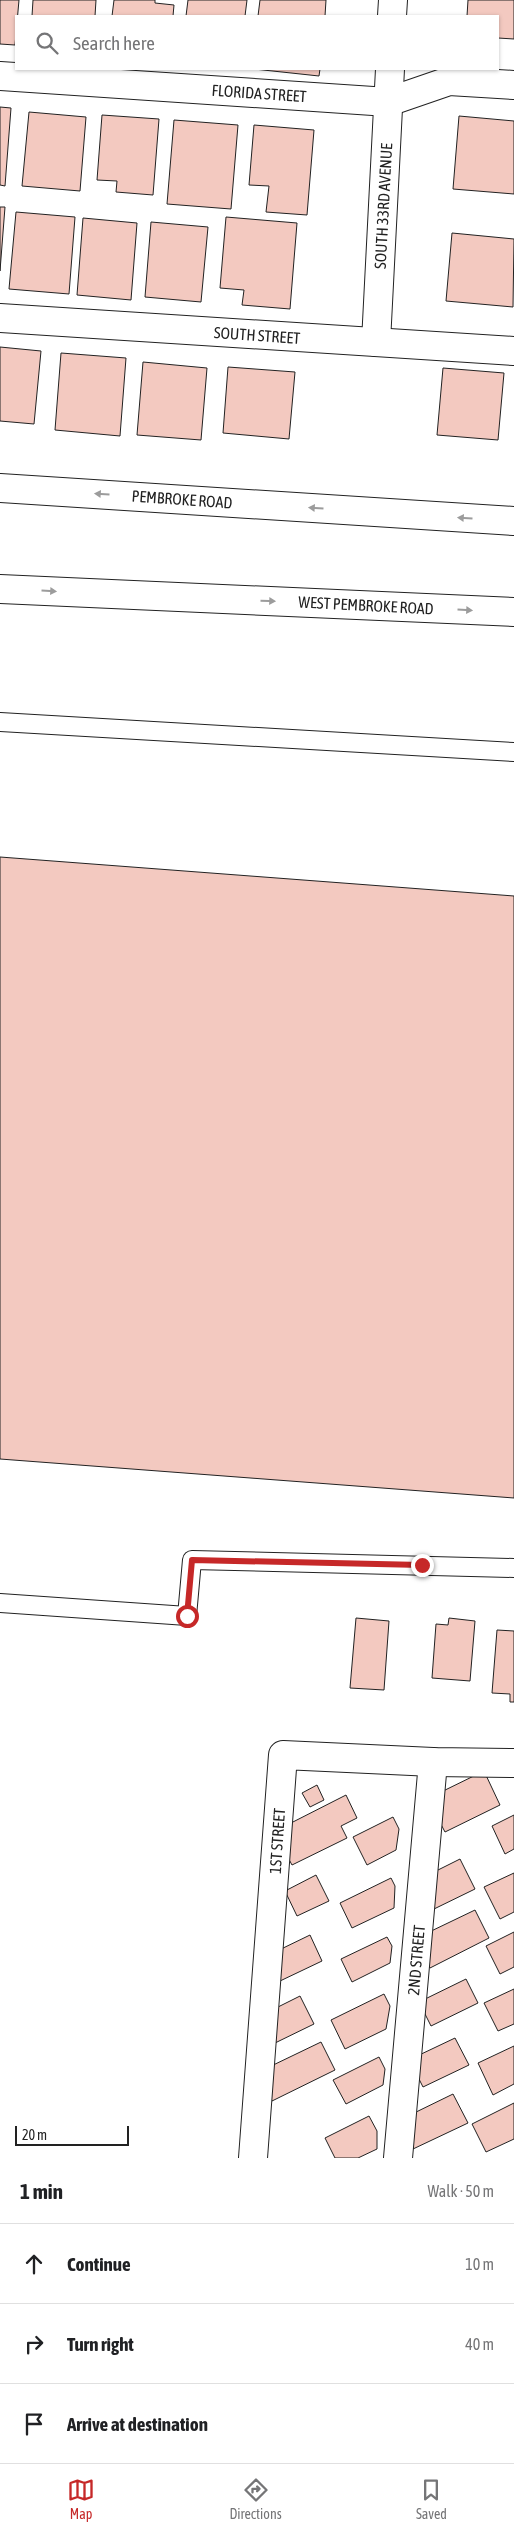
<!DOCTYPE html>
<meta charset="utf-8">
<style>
:root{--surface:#fff;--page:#f2f2f2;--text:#202124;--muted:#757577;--line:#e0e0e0;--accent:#c62828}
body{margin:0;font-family:"Asap Condensed",sans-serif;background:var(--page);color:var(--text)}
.scale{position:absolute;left:15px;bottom:12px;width:114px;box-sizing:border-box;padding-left:5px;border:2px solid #222;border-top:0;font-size:14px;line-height:18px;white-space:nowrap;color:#222;-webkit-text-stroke:4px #fff;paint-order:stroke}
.stop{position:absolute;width:15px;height:15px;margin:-11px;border:4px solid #c62828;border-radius:50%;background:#fff}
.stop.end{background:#c62828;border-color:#fff;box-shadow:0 1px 5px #0008}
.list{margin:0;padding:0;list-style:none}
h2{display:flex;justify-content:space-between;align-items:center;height:65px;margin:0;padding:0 20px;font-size:21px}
h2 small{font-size:16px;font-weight:400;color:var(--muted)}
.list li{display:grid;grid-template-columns:32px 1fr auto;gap:15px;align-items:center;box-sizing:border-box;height:80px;padding:0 20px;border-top:1px solid var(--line)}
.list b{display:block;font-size:19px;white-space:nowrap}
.list em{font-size:16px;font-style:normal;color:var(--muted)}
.icon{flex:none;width:28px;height:28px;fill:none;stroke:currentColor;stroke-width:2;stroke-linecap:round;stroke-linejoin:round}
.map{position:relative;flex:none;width:514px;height:2158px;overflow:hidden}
.search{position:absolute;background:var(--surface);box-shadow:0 1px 4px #0004;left:15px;right:15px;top:15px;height:55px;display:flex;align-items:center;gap:12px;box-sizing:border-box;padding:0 18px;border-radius:0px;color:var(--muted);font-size:19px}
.sheet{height:305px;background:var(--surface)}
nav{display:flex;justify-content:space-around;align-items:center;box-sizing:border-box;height:70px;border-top:1px solid var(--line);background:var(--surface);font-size:14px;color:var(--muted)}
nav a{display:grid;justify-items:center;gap:2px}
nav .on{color:var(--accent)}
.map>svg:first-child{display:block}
.building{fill:#f3c9c0;stroke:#222}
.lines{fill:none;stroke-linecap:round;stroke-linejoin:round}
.lane-casing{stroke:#222;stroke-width:20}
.street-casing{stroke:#222;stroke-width:30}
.secondary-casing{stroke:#222;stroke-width:30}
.lane{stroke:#fff;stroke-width:18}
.street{stroke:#fff;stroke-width:28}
.secondary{stroke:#fff;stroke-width:28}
.oneway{fill:#9c9c9c}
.route{stroke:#c62828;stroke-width:6}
.labels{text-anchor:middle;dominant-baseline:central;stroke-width:4;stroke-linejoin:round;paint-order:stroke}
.street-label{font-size:16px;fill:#222;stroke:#fff}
</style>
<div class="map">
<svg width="514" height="2158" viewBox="0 0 514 2158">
<rect width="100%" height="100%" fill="#fff"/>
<g class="building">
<path d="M0,0H19L15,45L0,44Z"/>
<path d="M33,0H96L95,16H32Z"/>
<path d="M114,0H155V3L174,5L173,16H112Z"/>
<path d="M188,0H247L245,16H186Z"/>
<path d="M260,0H326L325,16H258Z"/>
<path d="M468,0H514V39L498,38V16H467Z"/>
<path d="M254,69H320L319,76Z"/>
<path d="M0,107L11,108L5,186L0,185Z"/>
<path d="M29,112L86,117L80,191L22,186Z"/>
<path d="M102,115L159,119L153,195L116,192L117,181L97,180Z"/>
<path d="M459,116L514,121V194L453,189Z"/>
<path d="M174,120L238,125L231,209L167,204Z"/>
<path d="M254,125L314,130L307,215L266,212L269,186L249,185Z"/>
<path d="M0,207H5L0,271Z"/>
<path d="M16,212L75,217L69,294L9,289Z"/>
<path d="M226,217L297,223L290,309L242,305L244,290L220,288Z"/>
<path d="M83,218L137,223L131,300L77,295Z"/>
<path d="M151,222L208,227L201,302L145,297Z"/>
<path d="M452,233L514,239L513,307L446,301Z"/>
<path d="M0,347L41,351L34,424L0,421Z"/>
<path d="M61,353L126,358L120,436L55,430Z"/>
<path d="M143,362L207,368L201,440L137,435Z"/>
<path d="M228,367L295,372L289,439L223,433Z"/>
<path d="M443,368L504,373L498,440L437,435Z"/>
<path d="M0,857L514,896V1498L0,1459Z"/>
<path d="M356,1618L389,1621L384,1690L350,1688Z"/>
<path d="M449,1618L475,1621L470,1681L432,1678L436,1624L448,1625Z"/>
<path d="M497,1630L514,1631V1702H510V1694L492,1693Z"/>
<path d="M484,1771L500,1805L445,1832L433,1809L437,1794Z"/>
<path d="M317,1785L324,1800L310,1807L302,1793Z"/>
<path d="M346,1795L357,1818L341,1826L347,1838L292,1865L284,1850L287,1825Z"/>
<path d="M514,1815V1849L505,1854L492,1826Z"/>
<path d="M393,1817L399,1829L396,1850L367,1865L353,1837Z"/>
<path d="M460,1859L475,1889L434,1909L430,1874Z"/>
<path d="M514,1873V1912L500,1919L484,1887Z"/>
<path d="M316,1875L329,1901L297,1916L285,1891Z"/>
<path d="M391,1878L395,1886L394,1908L352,1928L340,1903Z"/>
<path d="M475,1910L489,1938L430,1968L422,1952L425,1934Z"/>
<path d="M514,1932V1967L500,1974L486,1946Z"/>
<path d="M310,1935L322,1961L280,1981L275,1970L277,1951Z"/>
<path d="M387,1937L392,1946L390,1963L352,1982L341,1959Z"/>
<path d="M466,1979L478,2003L431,2026L419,2002Z"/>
<path d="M514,1989V2024L498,2031L484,2003Z"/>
<path d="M384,1994L390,2006L386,2029L345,2049L331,2020Z"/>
<path d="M300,1996L314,2024L275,2043L272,2010Z"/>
<path d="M455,2038L469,2065L423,2087L415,2071V2057Z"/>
<path d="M321,2042L335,2070L272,2101L265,2086L267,2068Z"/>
<path d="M514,2046V2084L493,2095L478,2063Z"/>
<path d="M379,2057L385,2069L383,2085L346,2104L333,2080Z"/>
<path d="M453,2094L468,2123L413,2149L407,2136L410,2115Z"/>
<path d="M514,2103V2139L486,2152L472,2124Z"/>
<path d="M369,2116L377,2131V2149L358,2158H335L325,2138Z"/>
</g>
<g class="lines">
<g class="lane-casing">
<g id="lane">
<path d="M0,722L514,752"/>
<path d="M0,1603L187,1616L192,1560L514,1568"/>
</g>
</g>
<g class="street-casing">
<g id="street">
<path d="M392,16L393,0"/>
<path d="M0,76L388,102L449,81L514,85"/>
<path d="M0,318L514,351"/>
<path d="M376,342L390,69"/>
<path d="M253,2158L283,1755L433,1762L514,1763"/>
<path d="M398,2158L433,1762"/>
</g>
</g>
<g class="secondary-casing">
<g id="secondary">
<path d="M0,488L514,521"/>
<path d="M0,589L514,612"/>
</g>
</g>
<use href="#lane" class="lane"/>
<use href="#street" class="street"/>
<use href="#secondary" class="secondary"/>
</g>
<defs><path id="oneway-solid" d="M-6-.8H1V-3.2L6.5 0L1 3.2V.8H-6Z" transform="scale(1.25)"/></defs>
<g class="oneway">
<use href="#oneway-solid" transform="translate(102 494) rotate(-176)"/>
<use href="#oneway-solid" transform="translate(316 508) rotate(-176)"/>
<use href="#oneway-solid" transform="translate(465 518) rotate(-176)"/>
<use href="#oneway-solid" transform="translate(49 591) rotate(3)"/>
<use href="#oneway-solid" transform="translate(268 601) rotate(2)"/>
<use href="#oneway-solid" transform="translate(465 610) rotate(3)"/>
</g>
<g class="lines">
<path class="route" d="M187,1616L192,1560L422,1565"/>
</g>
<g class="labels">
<g class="street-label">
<text transform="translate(259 93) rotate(4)">FLORIDA STREET</text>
<text transform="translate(383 206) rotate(-87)">SOUTH 33RD AVENUE</text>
<text transform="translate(257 335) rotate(4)">SOUTH STREET</text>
<text transform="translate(182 499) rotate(4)">PEMBROKE ROAD</text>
<text transform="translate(366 605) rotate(3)">WEST PEMBROKE ROAD</text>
<text transform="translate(277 1841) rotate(-86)">1ST STREET</text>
<text transform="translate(416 1960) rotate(-85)">2ND STREET</text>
</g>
</g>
</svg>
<div class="scale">20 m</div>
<div class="stop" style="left:187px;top:1616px"></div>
<div class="stop end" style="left:422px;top:1565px"></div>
<div class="search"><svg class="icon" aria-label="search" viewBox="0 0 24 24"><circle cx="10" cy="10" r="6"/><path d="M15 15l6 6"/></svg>Search here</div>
</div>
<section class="sheet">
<h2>1 min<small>Walk · 50 m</small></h2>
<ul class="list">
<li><svg class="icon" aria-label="ahead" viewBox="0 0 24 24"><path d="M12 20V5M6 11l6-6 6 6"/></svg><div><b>Continue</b></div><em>10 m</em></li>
<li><svg class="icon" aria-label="right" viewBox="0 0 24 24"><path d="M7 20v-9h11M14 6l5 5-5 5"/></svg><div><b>Turn right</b></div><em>40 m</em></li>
<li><svg class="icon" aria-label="arrive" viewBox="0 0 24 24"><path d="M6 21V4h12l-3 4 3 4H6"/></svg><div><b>Arrive at destination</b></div></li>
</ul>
</section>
<nav>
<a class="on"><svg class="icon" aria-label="map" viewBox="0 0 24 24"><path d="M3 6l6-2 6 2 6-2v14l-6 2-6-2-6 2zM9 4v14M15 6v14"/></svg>Map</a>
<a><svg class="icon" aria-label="directions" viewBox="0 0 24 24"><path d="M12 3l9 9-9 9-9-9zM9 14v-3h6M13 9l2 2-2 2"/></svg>Directions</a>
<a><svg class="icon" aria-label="saved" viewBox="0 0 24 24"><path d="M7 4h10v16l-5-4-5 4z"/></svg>Saved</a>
</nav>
